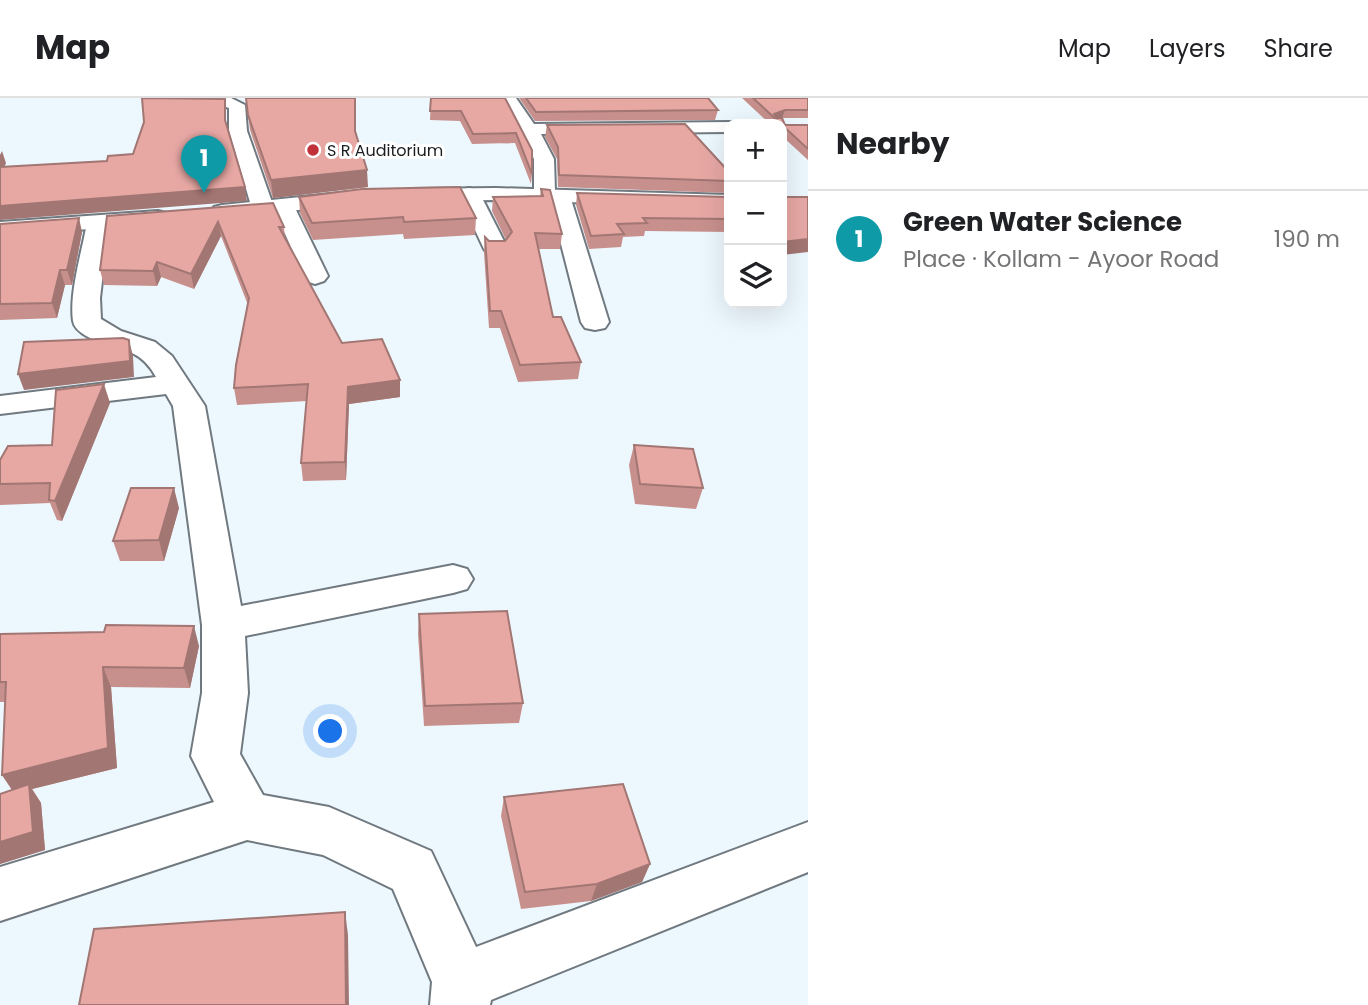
<!DOCTYPE html>
<meta charset="utf-8">
<style>
:root{--surface:#fff;--page:#f2f2f2;--text:#202124;--muted:#757577;--line:#e0e0e0;--accent:#c13139}
body{margin:0;font-family:Poppins,sans-serif;background:var(--page);color:var(--text)}
.controls{position:absolute;right:21px;top:21px;display:grid;overflow:hidden;border-radius:14px;box-shadow:0 7px 28px #0002}
.controls button{width:63px;height:63px;display:grid;place-items:center;padding:0;border:0;border-bottom:2px solid var(--line);background:var(--surface);color:var(--text);font:35px sans-serif}
.you{position:absolute;left:331px;top:634px;width:24px;height:24px;margin:-18px;border:5px solid #fff;border-radius:50%;background:#1a73e8;box-shadow:0 0 0 10px #1a73e833}
.badge{display:grid;place-items:center;width:46px;height:46px;border-radius:50%;background:var(--accent);color:#fff;font-size:23px;font-weight:700}
.pin{position:absolute;translate:-50% -58px;filter:drop-shadow(0 2px 4px #0008)}
.pin::after{content:'';position:absolute;top:37px;width:24px;height:21px;background:inherit;clip-path:polygon(0 0,100% 0,50% 100%)}
.list{margin:0;padding:0;list-style:none}
h2{display:flex;justify-content:space-between;align-items:center;height:91px;margin:0;padding:0 28px;font-size:30px}
h2 small{font-size:23px;font-weight:400;color:var(--muted)}
.list li{display:grid;grid-template-columns:46px 1fr auto;gap:21px;align-items:center;box-sizing:border-box;height:98px;padding:0 28px;border-top:2px solid var(--line)}
.list b{display:block;font-size:26px;white-space:nowrap}
.list p{margin:0;font-size:23px;white-space:nowrap;color:var(--muted)}
.list em{font-size:23px;font-style:normal;color:var(--muted)}
.icon{flex:none;width:38px;height:38px;fill:none;stroke:currentColor;stroke-width:2;stroke-linecap:round;stroke-linejoin:round}
.map{position:relative;flex:none;width:808px;height:907px;overflow:hidden}
header{display:flex;align-items:center;gap:42px;box-sizing:border-box;height:98px;padding:0 35px;background:var(--surface);border-bottom:2px solid var(--line)}
header strong{font-size:33px}
nav{display:flex;gap:38px;margin-inline-start:auto;font-size:24px}
main{display:flex}
aside{flex:1;background:var(--surface)}
.map>svg:first-child{display:block}
.lines{fill:none;stroke-linecap:round;stroke-linejoin:round}
.minor-casing{stroke:#70797f;stroke-width:4}
.major-casing{stroke:#70797f;stroke-width:4}
.minor{fill:#fff;fill-rule:evenodd}
.major{fill:#fff;fill-rule:evenodd}
.wall{fill:#c7908d}
.shaded-wall{fill:#a27673}
.building{fill:#e7a8a4;stroke:#a27673;stroke-width:2}
.poi-dot{fill:#c13139;stroke:#fff;stroke-width:2.5}
.labels{text-anchor:middle;dominant-baseline:central;stroke-width:6;stroke-linejoin:round;paint-order:stroke}
.far-poi-label{font-size:16px;fill:#1a1e20;stroke:#fff;text-anchor:start}
</style>
<header>
<strong>Map</strong>
<nav><a>Map</a><a>Layers</a><a>Share</a></nav>
</header>
<main>
<div class="map">
<svg width="808" height="907" viewBox="0 0 808 907">
<rect width="100%" height="100%" fill="#edf8fe"/>
<g class="lines">
<g class="minor-casing">
<g id="minor">
<path d="M206,0H231L245,7L247,33L273,107L283,102L291,103L294,108L328,178L324,183L315,186L306,183L274,111L271,116H255L252,111L229,33V10L208,3Z"/>
<path d="M500,0H516L534,26L729,24L736,26H729V34L541,36L554,61L555,93L566,94L570,98L609,224L605,230L595,232L585,230L581,224L550,103L538,102L534,98V61L520,31Z"/>
<path d="M469,90L476,92L480,96L508,151L504,156H488L484,151L458,96L462,92Z"/>
<path d="M98,118L106,120L109,125L100,200L101,221L121,233L155,244L172,258L205,308L241,508L453,467L467,471L473,481L467,491L453,495L245,538L248,595L240,656L263,697L329,709L431,753L476,849L808,724V774L491,902L490,907H430L432,884L393,791L323,757L247,742L0,823V769L214,704L191,658L202,595V527L173,308L166,296L0,316V298L156,279C151,270 144,261 134,256C119,248 76,242 73,223C69,195 82,153 87,125L90,120Z"/>
</g>
</g>
<g class="major-casing">
<g id="major">
<path d="M496,90L729,97V109L496,102L410,103L403,101L399,97L403,93L410,91Z"/>
<path d="M350,94L358,95L361,100L358,105L222,121L214,119L211,114L214,109L222,107Z"/>
<path d="M158,113L166,115L169,120L166,125L0,138V124Z"/>
</g>
</g>
<use href="#minor" class="minor"/>
<use href="#major" class="major"/>
</g>
<g class="wall">
<path d="M356,0V34L368,89L273,100L250,32L248,17Z"/>
<path d="M431,0H505L532,76L531,86L515,45L472,46L460,23L430,22Z"/>
<path d="M519,0H708L718,12L715,22L535,23Z"/>
<path d="M742,0H808V20H782L785,27H808V62L782,38V26H770Z"/>
<path d="M547,27L729,74V95L558,89L557,61L545,39Z"/>
<path d="M541,91L562,136L560,151H538L553,219L581,264L578,281L518,284L500,230H489L484,155L485,139L489,143H505L506,142L492,113L493,99L540,98Z"/>
<path d="M577,95L729,99V134L645,133L644,138L623,139L621,149L589,151L576,107Z"/>
<path d="M299,99L476,120L475,137L404,141L403,136L313,142L300,115Z"/>
<path d="M107,118L284,129L285,141L342,245L400,282V299L349,306L346,382L303,383L301,365L307,303L237,307L234,290L248,207L221,138L194,191L161,179L157,188L104,187L100,172Z"/>
<path d="M0,126L82,134L72,187H65L57,220L0,222Z"/>
<path d="M110,305L62,423L57,422L50,405L0,407V362L52,347Z"/>
<path d="M634,347L703,390L696,411L635,406L629,367Z"/>
<path d="M179,410L164,463H120L113,443Z"/>
<path d="M419,516L523,605L519,625L424,628L418,536Z"/>
<path d="M0,536L199,548L190,590L111,589L117,670L32,691L41,705L45,752L0,766V696L12,692L2,677L5,604H0Z"/>
<path d="M504,699L650,766L642,784L591,803L521,811L501,718Z"/>
</g>
<g class="shaded-wall">
<path d="M225,1L226,12V34L225,22Z"/>
<path d="M785,12L782,20L777,22L774,16Z"/>
<path d="M2,53L6,65L0,80V57Z"/>
<path d="M367,72L368,89L273,100L271,82Z"/>
<path d="M245,89L247,103L0,122V108Z"/>
<path d="M79,120L82,134L72,187L67,172Z"/>
<path d="M218,124L221,138L194,191L191,176Z"/>
<path d="M808,141V154L782,157V144Z"/>
<path d="M157,164L161,179L157,188L153,173Z"/>
<path d="M60,172L65,187L57,220L52,205Z"/>
<path d="M129,242L133,258L134,279L24,292L18,276Z"/>
<path d="M400,282V299L349,306L346,382L345,364L348,289Z"/>
<path d="M104,286L110,305L62,423L55,403Z"/>
<path d="M174,390L179,410L164,463L159,442Z"/>
<path d="M194,528L199,548L190,590L184,570Z"/>
<path d="M103,569L111,589L117,670L32,691L41,705L45,752L0,766V744L15,696L2,677Z"/>
<path d="M650,766L642,784L591,803L597,786Z"/>
<path d="M345,814L348,837L349,907H346Z"/>
</g>
<g class="building">
<path d="M142,0L225,1V22L245,89L0,108V69L107,63L108,58L133,56L144,24Z"/>
<path d="M246,0H355V33L367,72L271,82L248,17Z"/>
<path d="M431,0H505L532,52V76L516,35L473,36L461,13H430Z"/>
<path d="M526,0H708L718,12L536,14Z"/>
<path d="M753,0H808V12H785L774,16L777,20H782L785,27H808V51Z"/>
<path d="M685,26L729,74V83L559,77L558,49L547,27Z"/>
<path d="M460,89L476,120L404,124L403,119L312,125L299,99L362,91Z"/>
<path d="M541,91L550,92L562,136L535,135L553,219H561L581,264L520,267L501,213H490L485,139L489,143H505L512,134L493,99L543,98Z"/>
<path d="M782,94H783L786,99H808V141L782,144Z"/>
<path d="M577,95L729,99V121L643,120L647,125L617,126L624,136L591,138Z"/>
<path d="M273,105L284,129H279L342,245L382,241L400,282L348,289L345,364L301,365L308,286L234,290L236,267L249,200L218,124L191,176L157,164L153,173L100,172L107,118Z"/>
<path d="M79,120L67,172H60L52,205L0,206V126Z"/>
<path d="M123,240L129,242L130,263L18,276L24,244Z"/>
<path d="M104,286L55,403L49,402L50,385L0,386V362L8,348L52,347L56,292Z"/>
<path d="M634,347L693,351L703,390L640,386Z"/>
<path d="M131,390H174L159,442L113,443Z"/>
<path d="M507,513L523,605L425,608L419,516Z"/>
<path d="M106,527L194,528L184,570L103,569L108,650L2,677L6,584H0V536L104,534Z"/>
<path d="M29,686L33,734L0,744V696Z"/>
<path d="M623,686L650,766L597,786L525,794L504,699Z"/>
<path d="M345,814L346,907H79L94,831Z"/>
</g>
<circle class="poi-dot" cx="313" cy="52" r="7"/>
<g class="labels">
<g class="far-poi-label">
<text x="327" y="52">S R Auditorium</text>
</g>
</g>
</svg>
<div class="controls">
<button>+</button>
<button>−</button>
<button><svg class="icon" aria-label="layers" viewBox="0 0 24 24"><path d="M12 4l9 5-9 5-9-5zM3 14l9 5 9-5"/></svg></button>
</div>
<div class="you"></div>
<div class="pin badge" style="left:204px;top:95px;background:#0f9aa8">1</div>
</div>
<aside>
<h2>Nearby<small></small></h2>
<ul class="list">
<li><span class="badge" style="background:#0f9aa8">1</span><div><b>Green Water Science</b><p>Place · Kollam - Ayoor Road</p></div><em>190 m</em></li>
</ul>
</aside>
</main>
